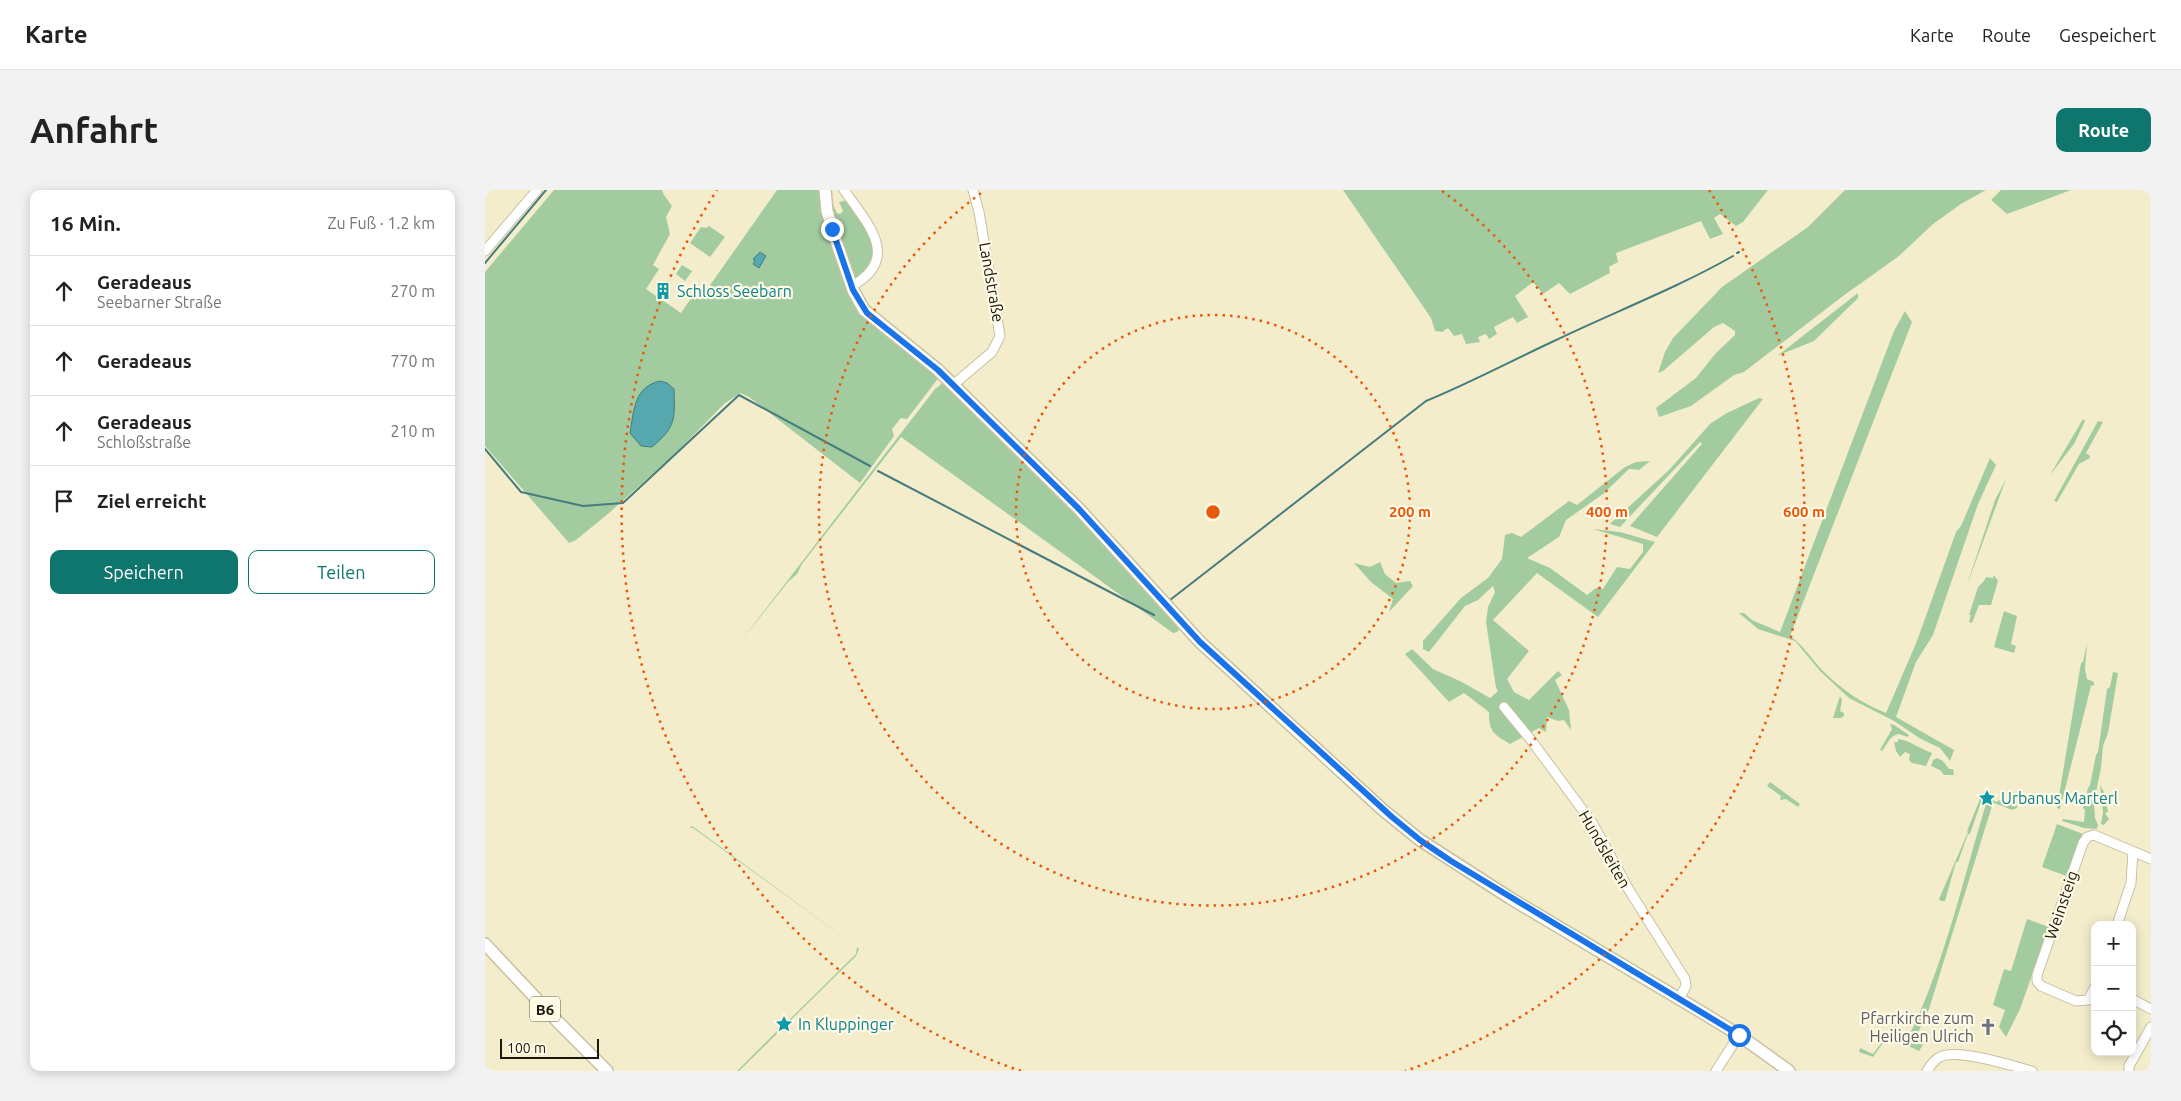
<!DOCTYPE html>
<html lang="de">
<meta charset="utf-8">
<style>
:root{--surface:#fff;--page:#f2f2f2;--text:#222;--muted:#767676;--line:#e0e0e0;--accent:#0f766e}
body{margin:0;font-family:Ubuntu,sans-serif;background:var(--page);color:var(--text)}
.controls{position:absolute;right:15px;bottom:15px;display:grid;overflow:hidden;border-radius:10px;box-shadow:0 2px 12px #0003}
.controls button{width:45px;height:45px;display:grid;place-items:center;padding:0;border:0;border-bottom:1px solid var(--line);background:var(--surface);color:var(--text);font:25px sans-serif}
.scale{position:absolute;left:15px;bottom:12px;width:99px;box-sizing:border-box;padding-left:5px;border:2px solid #1b180c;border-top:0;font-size:14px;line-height:18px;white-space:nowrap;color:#1b180c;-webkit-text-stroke:4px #fefae6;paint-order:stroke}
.stop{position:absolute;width:15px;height:15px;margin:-11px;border:4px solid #1a73e8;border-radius:50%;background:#fff}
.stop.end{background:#1a73e8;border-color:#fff;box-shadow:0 1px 5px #0008}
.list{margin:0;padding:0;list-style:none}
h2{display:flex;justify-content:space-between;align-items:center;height:65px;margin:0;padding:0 20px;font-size:21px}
h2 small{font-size:16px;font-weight:400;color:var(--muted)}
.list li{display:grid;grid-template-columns:32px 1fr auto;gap:15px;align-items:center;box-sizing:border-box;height:70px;padding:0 20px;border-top:1px solid var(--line)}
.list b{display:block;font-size:19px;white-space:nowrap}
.list p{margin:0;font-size:16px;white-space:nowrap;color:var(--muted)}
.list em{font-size:16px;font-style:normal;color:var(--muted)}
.actions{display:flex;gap:10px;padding:15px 20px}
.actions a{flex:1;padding:11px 0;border:1px solid var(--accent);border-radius:10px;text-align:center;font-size:18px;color:var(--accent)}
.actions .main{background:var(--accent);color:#fff}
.icon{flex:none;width:28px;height:28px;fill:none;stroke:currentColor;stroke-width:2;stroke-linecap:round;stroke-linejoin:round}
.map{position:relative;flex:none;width:1666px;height:881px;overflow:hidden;border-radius:10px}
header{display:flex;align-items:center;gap:30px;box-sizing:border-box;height:70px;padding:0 25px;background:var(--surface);border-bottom:1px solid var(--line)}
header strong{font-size:24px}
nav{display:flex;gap:28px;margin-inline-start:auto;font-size:18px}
.intro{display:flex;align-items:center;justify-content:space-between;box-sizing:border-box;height:120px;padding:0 30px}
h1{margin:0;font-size:35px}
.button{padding:12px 22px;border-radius:10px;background:var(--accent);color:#fff;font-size:18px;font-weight:700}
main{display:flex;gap:30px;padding:0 30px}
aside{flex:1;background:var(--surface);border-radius:10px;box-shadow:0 2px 12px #0003}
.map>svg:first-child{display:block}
.green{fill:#a2cca0}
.water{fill:#57a7af;stroke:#457c7e}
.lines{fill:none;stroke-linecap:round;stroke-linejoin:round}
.stream{stroke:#457c7e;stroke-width:2}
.minor-casing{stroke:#c8c1a1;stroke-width:11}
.major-casing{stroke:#c8c1a1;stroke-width:14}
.minor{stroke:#fff;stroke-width:9}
.major{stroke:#fff;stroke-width:11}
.route{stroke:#1a73e8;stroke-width:6}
.ring{fill:none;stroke:#e8590c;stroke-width:2.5;stroke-dasharray:2.5 5}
.labels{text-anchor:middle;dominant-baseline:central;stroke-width:4.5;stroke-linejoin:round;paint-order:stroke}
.shield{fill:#fefae6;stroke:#5f5c4d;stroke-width:1}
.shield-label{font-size:15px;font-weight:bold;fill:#1b180c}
.street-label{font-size:16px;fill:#1b180c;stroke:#fefae6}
.culture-label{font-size:16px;fill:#0d838f;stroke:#fefae6;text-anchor:start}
.worship-label{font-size:16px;fill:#5b616d;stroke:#fefae6;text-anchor:end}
.centre{fill:#e8590c;stroke:#fefae6;stroke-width:2.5}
.ring-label{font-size:15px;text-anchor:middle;font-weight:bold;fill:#e8590c;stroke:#fefae6;stroke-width:4.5;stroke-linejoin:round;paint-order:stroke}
</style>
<header>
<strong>Karte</strong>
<nav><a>Karte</a><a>Route</a><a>Gespeichert</a></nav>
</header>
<div class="intro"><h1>Anfahrt</h1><a class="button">Route</a></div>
<main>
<aside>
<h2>16 Min.<small>Zu Fuß · 1.2 km</small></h2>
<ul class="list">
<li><svg class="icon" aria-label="ahead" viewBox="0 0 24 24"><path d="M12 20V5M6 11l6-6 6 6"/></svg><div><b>Geradeaus</b><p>Seebarner Straße</p></div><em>270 m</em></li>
<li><svg class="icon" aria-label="ahead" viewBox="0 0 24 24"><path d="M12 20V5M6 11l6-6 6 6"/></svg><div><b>Geradeaus</b></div><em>770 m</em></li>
<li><svg class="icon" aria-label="ahead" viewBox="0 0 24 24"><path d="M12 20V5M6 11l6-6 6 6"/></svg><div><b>Geradeaus</b><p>Schloßstraße</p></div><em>210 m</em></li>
<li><svg class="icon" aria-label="arrive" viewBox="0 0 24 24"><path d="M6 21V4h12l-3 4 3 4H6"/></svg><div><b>Ziel erreicht</b></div></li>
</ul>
<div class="actions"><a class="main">Speichern</a><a>Teilen</a></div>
</aside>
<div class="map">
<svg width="1666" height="881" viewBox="0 0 1666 881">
<rect width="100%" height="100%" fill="#f4edcc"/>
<g class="green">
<path d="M69,0H177L179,5L187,16L181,27L185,44L168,75L174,79L161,99L196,123L209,104L216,108L292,0H335L337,21L365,103L455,186L422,229L416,228L407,239L409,246L375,293L264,207L255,203L239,214L192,262L124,323L91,350L84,353L0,256V82Z"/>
<path d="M858,0H1283L1258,32L1251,36L1235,24L1229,28L1238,44L1225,49L1216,31L1131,63L1133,72L1124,77L1125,83L1085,104L1074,93L1058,104L1048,92L1030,106L1043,127L1032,133L1028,127L1009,137L1012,144L1004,149L1001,144L993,147L995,152L981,154L977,144L969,146L963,138L957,142L950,141L946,128Z"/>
<path d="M1360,0H1501L1476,14L1448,34L1414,66L1358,106L1259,182L1249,185L1206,216L1174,227L1171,218L1211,188L1230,164L1250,145V141L1238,133L1229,137L1178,181L1173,183L1180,162L1188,148L1237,97L1323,37Z"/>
<path d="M1516,0H1586L1522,24L1506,10Z"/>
<path d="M363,10C381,39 407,62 370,88L367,83L346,16L348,15L352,23L355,24L358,21L354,12Z"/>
<path d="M224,36L240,47L225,67L205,53L216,37L221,38Z"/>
<path d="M197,75L207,81L200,91L191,84Z"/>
<path d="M1373,103V108L1329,151L1292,166Z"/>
<path d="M1420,121L1427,132L1305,446C1318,455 1326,468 1337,480C1356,499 1376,513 1401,523L1432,451L1471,342L1476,336L1505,268L1511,275L1493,314L1448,445L1431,472L1411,527L1469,560L1465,571L1455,558L1436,549L1409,531L1364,508L1335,481L1310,451L1273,439L1254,423H1259L1267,430L1295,442L1409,141Z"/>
<path d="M459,192L600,330L692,434L694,440L692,442L688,443L416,247L317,374L312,384L303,392L256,451L450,199Z"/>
<path d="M1274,208L1278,209L1172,347L1145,336L1217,254L1215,252L1135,337L1125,334L1184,280L1226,233L1242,223Z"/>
<path d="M1598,229L1600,231L1589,254L1565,285Z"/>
<path d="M1613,231L1618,232L1601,263L1605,266V268L1594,274L1572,312L1569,311Z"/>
<path d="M1165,271L1154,280L1144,279L1118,304L1081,330L1074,347L1042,368L1065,378L1102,405L1111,398L1118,399L1132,377L1145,379L1158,362V354L1108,339L1135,342L1170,352L1113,427L1052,383L1008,430L1044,461L1022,489L1029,502L1044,510L1073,481L1077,485L1070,490L1084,520L1086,540L1079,530L1073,531L1062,527L1061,542L1054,538L1025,554C1009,544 1004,543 1004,522L979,503L964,512L920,464L927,459L948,479L977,492L1005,508L1013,501L1011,498L1001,432L1003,417L1010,402L1008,396L993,410L980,416L944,462L938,459V451L976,408L1003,388L1017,369L1020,345L1027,343L1036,347L1084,311L1092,315L1140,277L1151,272Z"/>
<path d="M1521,289L1481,398L1510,310Z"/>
<path d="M895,372L900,384L911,393L925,391L928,396L904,422L908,409L886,392L869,373L885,377Z"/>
<path d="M1509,385L1513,391L1506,415H1494L1487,433L1484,432L1486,425H1484L1493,397L1499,391L1501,387L1508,388Z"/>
<path d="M1519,421L1532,426L1526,454L1531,456L1529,463L1509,457Z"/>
<path d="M1602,453L1600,479L1602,489L1609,492V495L1606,496L1575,619L1572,618L1596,473L1598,472Z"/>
<path d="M1628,482L1633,483L1623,543L1618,556L1616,578L1609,612L1610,628L1613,635L1612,639L1599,638L1577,631L1578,629L1599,632L1600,620L1598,618L1603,598L1605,595L1611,565L1613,562L1622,499L1625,497Z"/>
<path d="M1355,506L1357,510L1355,521L1359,523V526L1356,528H1348Z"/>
<path d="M1405,534L1409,535L1424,545L1423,547L1413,544C1404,547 1403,553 1397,561L1395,560L1407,539Z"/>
<path d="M1413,549C1424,550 1435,559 1447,563L1441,576L1427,573L1424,570L1425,564L1420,562L1415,567L1411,561L1409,552H1413Z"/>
<path d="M1452,568L1458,571L1464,579H1468L1469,585H1459L1455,580L1446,576L1448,570Z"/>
<path d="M1285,592L1315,614L1313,617L1301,609L1295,610L1296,606L1282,596Z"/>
<path d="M1615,595L1619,602L1623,622L1620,623L1624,629L1619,635L1616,634L1618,622Z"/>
<path d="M1491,604L1507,616L1444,819L1430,849L1439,853L1434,861L1403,846L1388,867L1374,862L1375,858L1388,864L1412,833L1408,842L1422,850C1459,776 1477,693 1501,614L1496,612L1485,644H1483L1473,672H1471L1460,711H1456L1454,709L1483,642L1482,641L1495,609Z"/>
<path d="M1505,608L1511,612L1517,609L1519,614L1524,615L1527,609L1533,608L1536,613L1532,614V618L1527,620L1502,610Z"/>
<path d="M1572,634L1598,644L1584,687L1557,677Z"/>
<path d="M207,636L372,757L374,759L371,766L254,881H252L296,837L298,832L304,830L371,764L372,757L208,638H205L51,791Z"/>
<path d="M1542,729L1564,737L1535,819L1521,847L1514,837L1520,820L1508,815L1519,779L1526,781Z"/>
</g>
<g class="water">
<path d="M275,62L281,66L274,78L268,74L270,70L268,69Z"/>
<path d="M175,191L182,193L189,199C190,229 191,237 167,257L156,256L145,243C149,220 149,197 175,191Z"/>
</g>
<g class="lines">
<g class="stream">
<path d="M1252,63L1254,62"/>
<path d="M0,73L61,0"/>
<path d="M0,259L36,302L98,316L138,313L254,205L385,276"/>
<path d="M393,281L669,425"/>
<path d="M685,410L941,211C985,193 1026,171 1069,151C1129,122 1190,99 1248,66"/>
</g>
<g class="minor-casing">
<g id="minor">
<path d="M359,0C382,33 417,68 367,96"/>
<path d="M0,61L52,0"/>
<path d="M468,195L507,162L515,146L494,22L488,0"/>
<path d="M1019,517L1046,550L1108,634L1144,700L1200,789L1201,796L1194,809"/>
<path d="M1632,735L1646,693L1648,662"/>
<path d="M1610,797L1603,810L1591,811L1556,796L1552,791V785L1598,653L1602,647L1609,645L1666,669"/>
<path d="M1647,809L1666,819"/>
<path d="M1231,881L1254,845"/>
<path d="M1442,881C1445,876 1449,870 1455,867C1472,858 1528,876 1547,881"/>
<path d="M1644,881V876L1666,837"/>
</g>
</g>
<g class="major-casing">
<g id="major">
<path d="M340,0L342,21L350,48L368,100L379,120L453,180L594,319L715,452L898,620L935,650L1025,708L1213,820L1254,845L1304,881"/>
<path d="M0,754L74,833L122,881"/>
</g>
</g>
<use href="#minor" class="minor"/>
<use href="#major" class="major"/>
</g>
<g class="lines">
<path class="route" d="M347,39L368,100L382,123L453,180L594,319L715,452L907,627L935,650L966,671L1254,845"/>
</g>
<g class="ring">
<circle cx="728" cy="322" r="197"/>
<path d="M957 1A394 394 0 1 1 499 1"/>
<path d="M536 881A591 591 0 0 1 232 0M1224 0A591 591 0 0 1 920 881"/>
</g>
<defs>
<g id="building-bare" transform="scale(1.35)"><path d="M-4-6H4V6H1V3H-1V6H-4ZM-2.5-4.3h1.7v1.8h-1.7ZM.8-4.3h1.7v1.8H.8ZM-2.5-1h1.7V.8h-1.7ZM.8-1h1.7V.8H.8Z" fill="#0f9aa8" stroke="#fefae6" stroke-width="2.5" paint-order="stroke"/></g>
<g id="sight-bare" transform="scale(1.35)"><path d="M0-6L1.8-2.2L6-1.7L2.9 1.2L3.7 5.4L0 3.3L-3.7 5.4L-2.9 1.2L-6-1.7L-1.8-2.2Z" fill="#0f9aa8" stroke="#fefae6" stroke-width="2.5" paint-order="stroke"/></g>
<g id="church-bare" transform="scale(1.35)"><path d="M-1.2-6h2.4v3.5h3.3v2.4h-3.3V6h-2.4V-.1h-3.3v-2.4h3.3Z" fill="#6b7280" stroke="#fefae6" stroke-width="2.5" paint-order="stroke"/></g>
</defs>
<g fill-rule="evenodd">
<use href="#building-bare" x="178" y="101"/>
<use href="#sight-bare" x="1502" y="608"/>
<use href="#sight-bare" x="299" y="834"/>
<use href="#church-bare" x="1503" y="837"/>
</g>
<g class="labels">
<rect class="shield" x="45" y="806.5" width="30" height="25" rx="4"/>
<g class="shield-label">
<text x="60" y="819">B6</text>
</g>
<g class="street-label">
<text transform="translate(507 92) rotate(80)">Landstraße</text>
<text transform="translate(1120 659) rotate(60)">Hundsleiten</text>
<text transform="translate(1576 715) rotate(-71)">Weinsteig</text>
</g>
<g class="culture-label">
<text x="192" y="101">Schloss Seebarn</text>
<text x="1516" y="608">Urbanus Marterl</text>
<text x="313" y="834">In Kluppinger</text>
</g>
<g class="worship-label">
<text x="1489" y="828">Pfarrkirche zum<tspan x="1489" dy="18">Heiligen Ulrich</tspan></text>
</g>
</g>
<circle cx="728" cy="322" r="8" class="centre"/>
<g class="ring-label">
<text x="925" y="327">200 m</text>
<text x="1122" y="327">400 m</text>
<text x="1319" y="327">600 m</text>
</g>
</svg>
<div class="controls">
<button>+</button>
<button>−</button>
<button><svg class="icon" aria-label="locate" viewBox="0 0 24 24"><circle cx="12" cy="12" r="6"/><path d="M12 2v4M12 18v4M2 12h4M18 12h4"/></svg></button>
</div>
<div class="scale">100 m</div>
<div class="stop" style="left:1254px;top:845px"></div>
<div class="stop end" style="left:347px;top:39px"></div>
</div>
</main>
